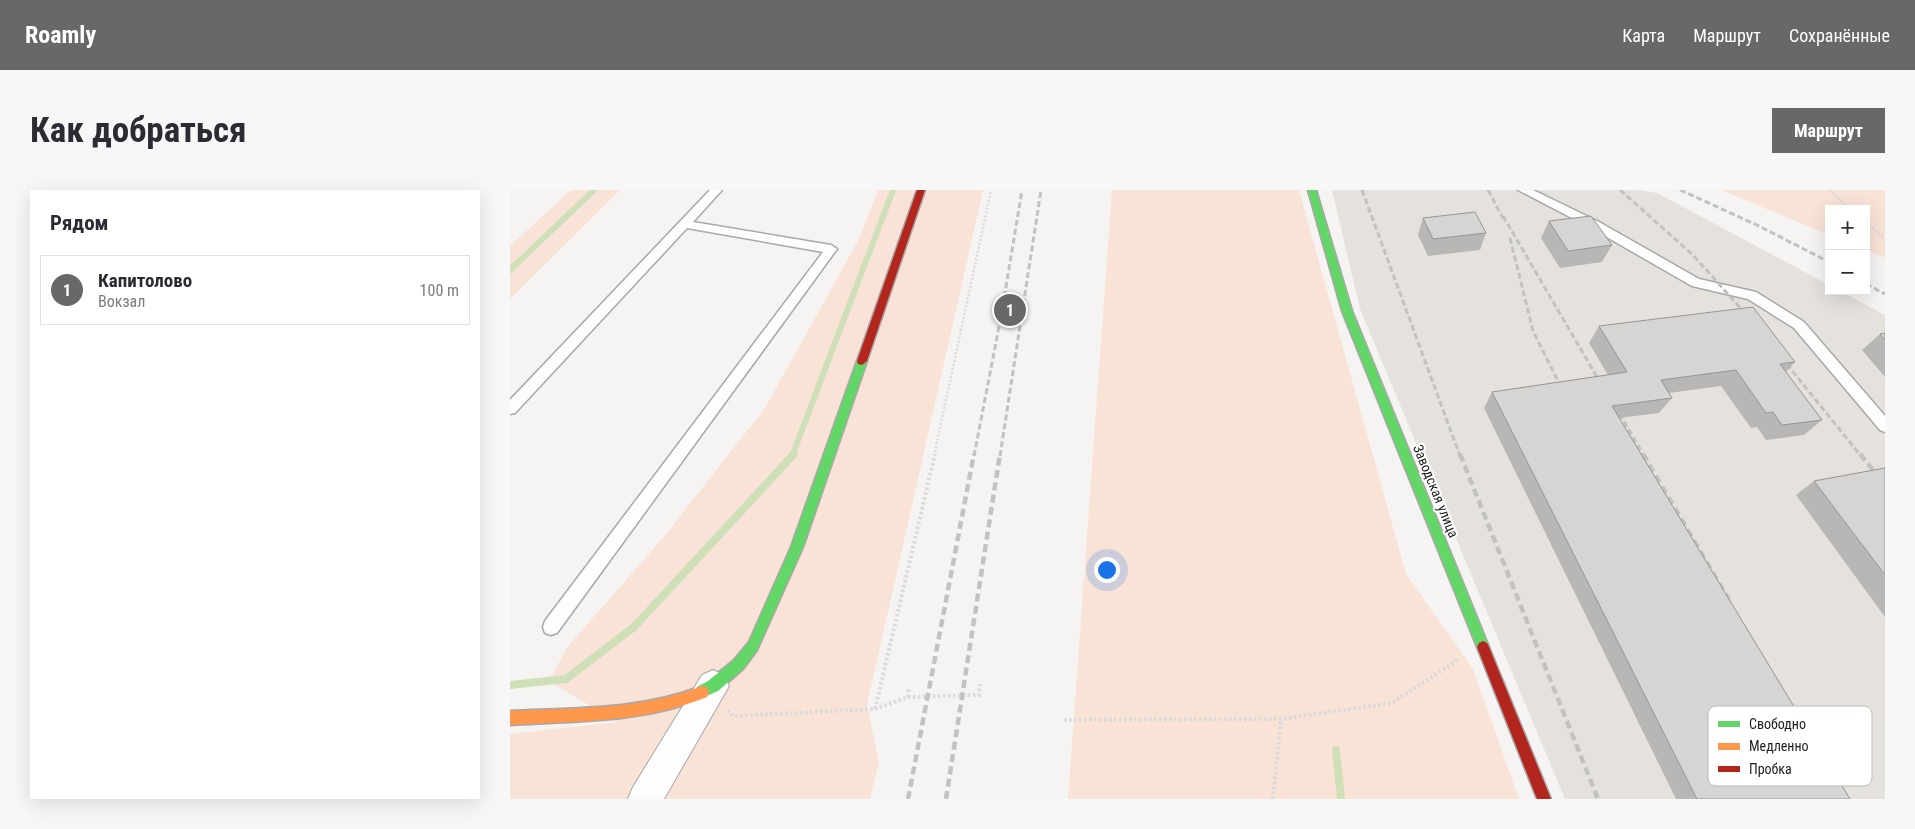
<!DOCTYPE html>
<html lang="ru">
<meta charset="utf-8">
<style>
:root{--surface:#fff;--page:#f7f7f7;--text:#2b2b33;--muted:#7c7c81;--line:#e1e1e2;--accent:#696867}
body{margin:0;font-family:"Roboto Condensed",sans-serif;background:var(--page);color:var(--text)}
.controls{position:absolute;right:15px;top:15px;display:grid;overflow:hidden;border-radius:0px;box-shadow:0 5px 20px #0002}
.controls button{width:45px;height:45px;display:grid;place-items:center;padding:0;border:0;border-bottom:1px solid var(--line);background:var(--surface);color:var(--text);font:25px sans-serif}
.you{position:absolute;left:596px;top:379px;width:18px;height:18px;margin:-12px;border:4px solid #fff;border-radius:50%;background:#1a73e8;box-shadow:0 0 0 8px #1a73e833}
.badge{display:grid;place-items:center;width:32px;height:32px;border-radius:50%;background:var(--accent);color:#fff;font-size:16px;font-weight:700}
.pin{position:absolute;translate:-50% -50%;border:2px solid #fff;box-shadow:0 1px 5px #0006}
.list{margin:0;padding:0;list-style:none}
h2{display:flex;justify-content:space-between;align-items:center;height:65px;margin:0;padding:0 20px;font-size:21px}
h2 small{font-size:16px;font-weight:400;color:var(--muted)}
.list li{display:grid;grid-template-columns:32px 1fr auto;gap:15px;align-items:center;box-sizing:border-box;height:70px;margin:0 10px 10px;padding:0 10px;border:1px solid var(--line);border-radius:0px}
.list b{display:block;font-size:19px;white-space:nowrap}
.list p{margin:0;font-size:16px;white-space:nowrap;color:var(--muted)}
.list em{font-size:16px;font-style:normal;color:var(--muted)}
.map{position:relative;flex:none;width:1375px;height:609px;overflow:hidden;border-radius:0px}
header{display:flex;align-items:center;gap:30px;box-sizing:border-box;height:70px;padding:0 25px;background:var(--accent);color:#fff}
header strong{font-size:24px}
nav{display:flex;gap:28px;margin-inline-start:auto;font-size:18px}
.intro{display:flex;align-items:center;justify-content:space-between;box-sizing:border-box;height:120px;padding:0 30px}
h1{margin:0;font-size:35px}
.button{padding:12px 22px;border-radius:0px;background:var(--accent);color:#fff;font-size:18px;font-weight:700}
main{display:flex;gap:30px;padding:0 30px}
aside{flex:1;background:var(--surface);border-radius:0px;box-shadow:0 5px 20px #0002}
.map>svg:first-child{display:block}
.built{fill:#e5e2dd}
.green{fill:#f9e3d7}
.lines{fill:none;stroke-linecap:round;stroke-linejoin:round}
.stream-far1{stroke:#cfe0b9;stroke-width:6}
.stream{stroke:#cfe0b9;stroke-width:8}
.lane-casing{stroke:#a9a8a7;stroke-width:3}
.street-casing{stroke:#a9a8a7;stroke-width:2}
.fast-casing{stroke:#a9a8a7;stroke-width:3}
.slow-casing{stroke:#a9a8a7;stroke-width:3}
.jam-casing{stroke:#a9a8a7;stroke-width:3}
.path-far1{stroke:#dbdad9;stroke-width:2.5;stroke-dasharray:2 2;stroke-linecap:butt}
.path{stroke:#dbdad9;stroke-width:4;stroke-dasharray:2.5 2.5;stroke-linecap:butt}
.lane{fill:#fefdfd;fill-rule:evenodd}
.street{fill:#fefdfd;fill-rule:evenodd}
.fast{fill:#63d668;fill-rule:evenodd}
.slow{fill:#ff974d;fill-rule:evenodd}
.jam{fill:#b3261e;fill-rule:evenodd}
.rail-far1{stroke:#c2c2c1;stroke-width:3;stroke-dasharray:6 3;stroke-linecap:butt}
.rail{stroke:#c2c2c1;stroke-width:4.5;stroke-dasharray:8 4.5;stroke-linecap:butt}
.wall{fill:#b8b7b6}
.building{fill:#d6d5d4;stroke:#969594}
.labels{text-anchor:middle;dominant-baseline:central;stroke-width:4;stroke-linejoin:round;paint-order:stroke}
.street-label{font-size:14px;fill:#1e1d1c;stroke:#fff}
.key{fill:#fff;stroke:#bcbbbb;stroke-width:1}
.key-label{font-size:14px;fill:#1e1d1c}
</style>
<header>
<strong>Roamly</strong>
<nav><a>Карта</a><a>Маршрут</a><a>Сохранённые</a></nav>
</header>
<div class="intro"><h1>Как добраться</h1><a class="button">Маршрут</a></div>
<main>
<aside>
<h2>Рядом<small></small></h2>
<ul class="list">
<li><span class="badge">1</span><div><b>Капитолово</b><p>Вокзал</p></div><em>100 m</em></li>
</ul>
</aside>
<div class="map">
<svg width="1375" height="609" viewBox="0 0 1375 609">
<rect width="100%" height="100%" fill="#f5f4f2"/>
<path class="built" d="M822,0H1128L1147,3L1319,95V101H1330L1375,125V609H1055L850,119Z"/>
<g class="green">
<path d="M61,0H110L0,109V56Z"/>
<path d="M368,0H473L357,515L369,572L360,609H0V544L107,532L39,491L58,456L152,349L255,218L349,49Z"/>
<path d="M602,0H789L896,384L963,479L1009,609H558Z"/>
<path d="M1211,0H1375V68L1356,60V19H1319V45Z"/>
</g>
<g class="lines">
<g class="stream-far1">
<path d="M0,80L84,0"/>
<path d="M282,266L383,0"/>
</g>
<g class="stream">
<path d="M0,495L56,489L124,437L284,264"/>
<path d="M826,560L831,609"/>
</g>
<g class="lane-casing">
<g id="lane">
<path d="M200,0H212L183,32L321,55L327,59L47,443L41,445L35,443L33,437L35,431L313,62L177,38L5,223L0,224V210Z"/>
<path d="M1008,0H1023L1089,32L1189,89L1246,102L1294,132L1375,226V242L1370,240L1284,138L1238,109L1182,96L1081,38Z"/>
</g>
</g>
<g class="street-casing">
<path id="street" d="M203,480L214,485L219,496L154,609H118L123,597L192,485Z"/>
</g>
<g class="fast-casing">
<g id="fast">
<path d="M798,0H806L842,121L979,457L977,461L973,463L969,461L967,457L832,121Z"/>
<path d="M352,167L357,171L293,357L247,460L233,479L208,501L192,508L187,507L185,502L187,497L198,491L223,471L239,452L281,357L347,171Z"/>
</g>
</g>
<g class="slow-casing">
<path id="slow" d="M192,496L197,497L199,502L197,507C132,533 69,531 0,535V521C65,518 131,520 192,496Z"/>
</g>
<g class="jam-casing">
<g id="jam">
<path d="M407,0H415L357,171L352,175L348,174L347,171Z"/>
<path d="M973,451L977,453L979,457L1041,609H1027L967,457L969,453Z"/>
</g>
</g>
<g class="path-far1">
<path d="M1319,0L1340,19"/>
<path d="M1356,33L1375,49"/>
<path d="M424,266L481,0"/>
</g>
<g class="path">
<path d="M398,507L399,497"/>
<path d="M365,519L425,264"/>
<path d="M218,520L223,526L365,519L398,507L469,505L470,494"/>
<path d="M554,530L771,529L882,513L949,469"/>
<path d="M763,609L771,529"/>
</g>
<use href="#lane" class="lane"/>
<use href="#street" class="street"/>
<use href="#fast" class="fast"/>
<use href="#slow" class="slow"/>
<use href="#jam" class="jam"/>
<g class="rail-far1">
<path d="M852,0L950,266"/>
<path d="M978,0L995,32"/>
<path d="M1110,0L1183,65L1241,130"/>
<path d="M1170,0L1247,35L1319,72"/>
<path d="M993,26L1094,199"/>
<path d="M1000,48L1023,141L1055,205"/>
<path d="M1356,94L1375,104"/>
<path d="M1271,167L1351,266"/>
<path d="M1105,216L1134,266"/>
<path d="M464,266L492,121L512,0"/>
<path d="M490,266L531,0"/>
</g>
<g class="rail">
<path d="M950,264L1088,609"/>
<path d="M1133,264L1219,410"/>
<path d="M1350,264L1363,280"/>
<path d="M398,609L464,264"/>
<path d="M436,609L490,264"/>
</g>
</g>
<g class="wall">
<path d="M913,28L976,43L970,60L918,66L908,45Z"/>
<path d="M1039,31L1102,55L1092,72L1050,78L1031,48Z"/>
<path d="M1089,136L1285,172L1276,182L1312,230L1294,245L1256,250L1247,237L1241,238L1211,196L1159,203L1162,208L1149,223L1109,228L1340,609H1166L974,218L982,202L1098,185L1079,153Z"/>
<path d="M1375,143V187L1352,160L1370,144Z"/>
<path d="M1375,278V427L1286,305L1304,291Z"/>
</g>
<g class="building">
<path d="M965,22L976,43L923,49L913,28Z"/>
<path d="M1081,26L1102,55L1058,61L1039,31Z"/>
<path d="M1243,117L1285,172L1270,174L1312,230L1272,235L1263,222L1256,223L1226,180L1151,190L1162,208L1102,216L1340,609H1187L982,202L1117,182L1089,136Z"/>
<path d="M1375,143V150L1370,144Z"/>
<path d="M1375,278V385L1304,291Z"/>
</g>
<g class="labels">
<g class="street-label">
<text transform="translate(926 301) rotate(68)">Заводская улица</text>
</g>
</g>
<rect x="1198" y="516" width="164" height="80" rx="8" class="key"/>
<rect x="1208" y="531" width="22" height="6" fill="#63d668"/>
<rect x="1208" y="553" width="22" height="7" fill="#ff974d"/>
<rect x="1208" y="576" width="22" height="6" fill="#b3261e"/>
<g class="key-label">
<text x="1239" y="539">Свободно</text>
<text x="1239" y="561">Медленно</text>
<text x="1239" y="584">Пробка</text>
</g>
</svg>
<div class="controls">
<button>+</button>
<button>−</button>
</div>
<div class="you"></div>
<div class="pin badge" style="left:500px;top:120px">1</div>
</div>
</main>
